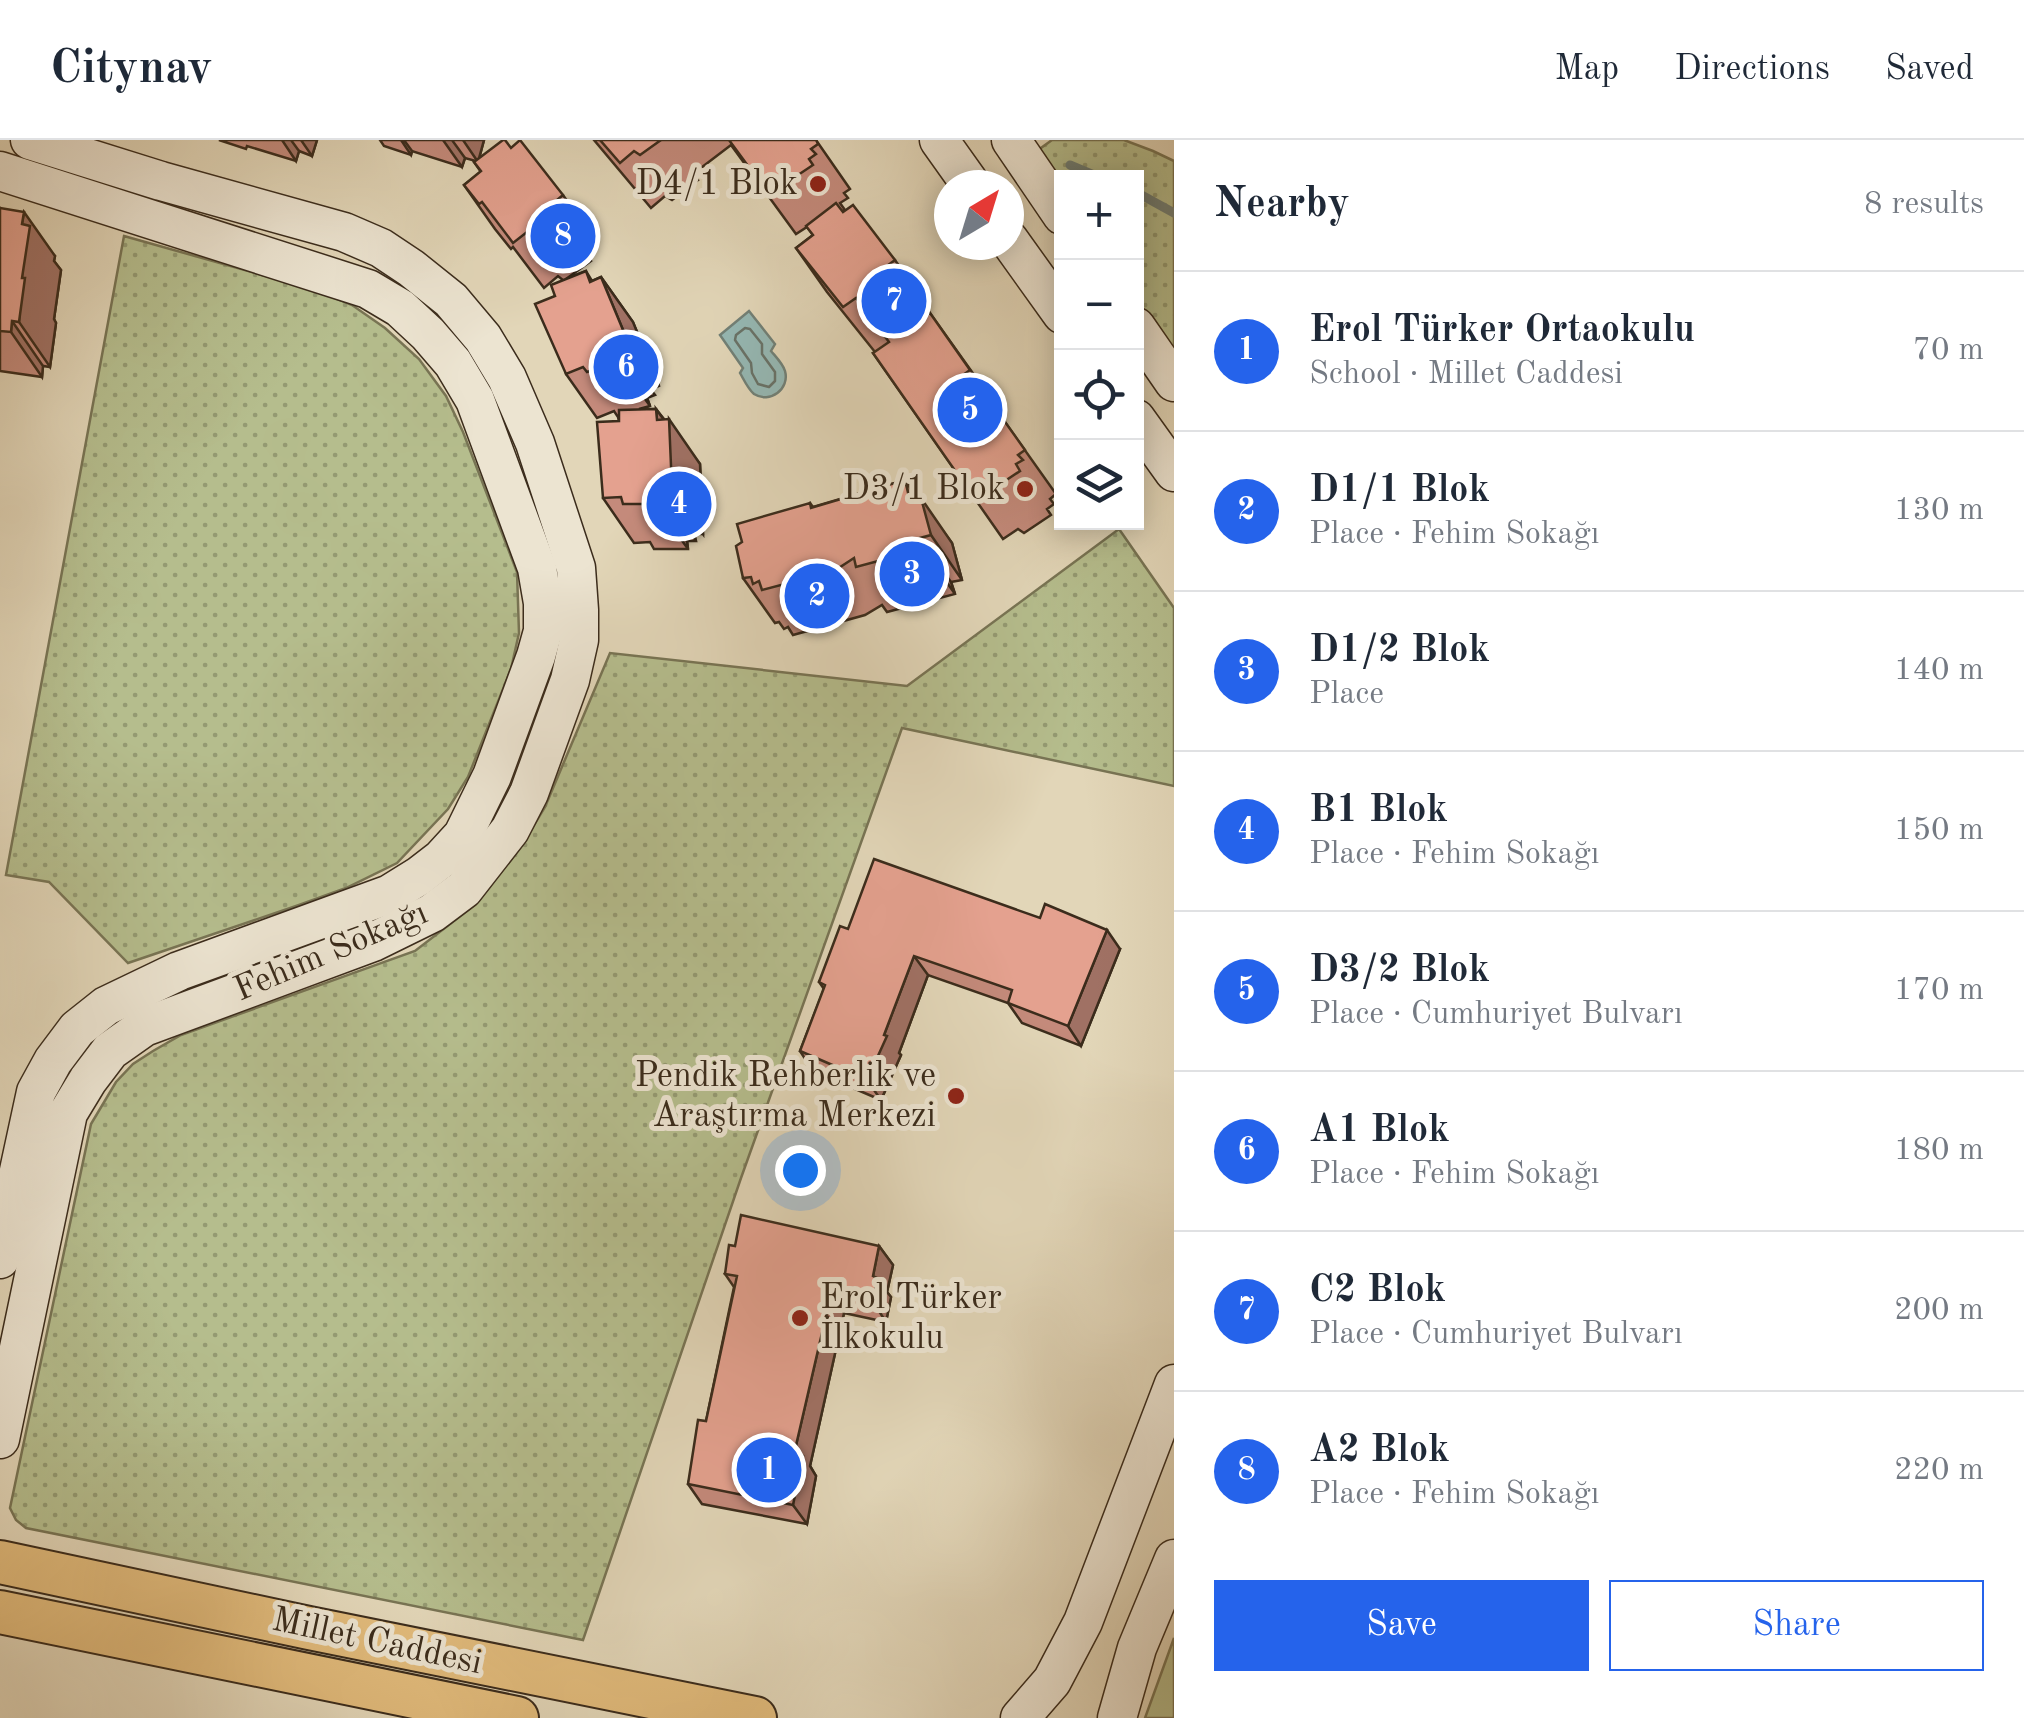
<!DOCTYPE html>
<meta charset="utf-8">
<style>
:root{--surface:#fff;--page:#f2f2f3;--text:#1f2937;--muted:#747a83;--line:#e0e1e3;--accent:#2563eb}
body{margin:0;font-family:"Old Standard TT",serif;background:var(--page);color:var(--text)}
.controls{position:absolute;right:30px;top:30px;display:grid;overflow:hidden;border-radius:0px;box-shadow:0 5px 25px #0003}
.controls button{width:90px;height:90px;display:grid;place-items:center;padding:0;border:0;border-bottom:2px solid var(--line);background:var(--surface);color:var(--text);font:50px sans-serif}
.compass{position:absolute;left:934px;top:30px;width:90px;height:90px;border-radius:50%;background:var(--surface);box-shadow:0 5px 25px #0003;rotate:38deg}
.you{position:absolute;left:800px;top:1030px;width:35px;height:35px;margin:-25px;border:8px solid #fff;border-radius:50%;background:#1a73e8;box-shadow:0 0 0 15px #1a73e833}
.badge{display:grid;place-items:center;width:65px;height:65px;border-radius:50%;background:var(--accent);color:#fff;font-size:32px;font-weight:700}
.pin{position:absolute;translate:-50% -50%;border:5px solid #fff;box-shadow:0 2px 10px #0006}
.list{margin:0;padding:0;list-style:none}
h2{display:flex;justify-content:space-between;align-items:center;height:130px;margin:0;padding:0 40px;font-size:42px}
h2 small{font-size:32px;font-weight:400;color:var(--muted)}
.list li{display:grid;grid-template-columns:65px 1fr auto;gap:30px;align-items:center;box-sizing:border-box;height:160px;padding:0 40px;border-top:2px solid var(--line)}
.list b{display:block;font-size:38px;white-space:nowrap}
.list p{margin:0;font-size:32px;white-space:nowrap;color:var(--muted)}
.list em{font-size:32px;font-style:normal;color:var(--muted)}
.actions{display:flex;gap:20px;padding:30px 40px}
.actions a{flex:1;padding:22px 0;border:2px solid var(--accent);border-radius:0px;text-align:center;font-size:35px;color:var(--accent)}
.actions .main{background:var(--accent);color:#fff}
.icon{flex:none;width:55px;height:55px;fill:none;stroke:currentColor;stroke-width:2;stroke-linecap:round;stroke-linejoin:round}
.map{position:relative;flex:none;width:1174px;height:1578px;overflow:hidden}
header{display:flex;align-items:center;gap:60px;box-sizing:border-box;height:140px;padding:0 50px;background:var(--surface);border-bottom:2px solid var(--line)}
header strong{font-size:48px}
nav{display:flex;gap:55px;margin-inline-start:auto;font-size:35px}
main{display:flex}
aside{flex:1;background:var(--surface)}
.map>svg:first-child{display:block}
.grass{fill:url(#grass-dots);stroke:#787454;stroke-width:2.5}
.garden{fill:#b5bd8d;stroke:#787454;stroke-width:2.5}
.water{fill:#95b8b4;stroke:#718077;stroke-width:2.5}
.lines{fill:none;stroke-linecap:round;stroke-linejoin:round}
.shore{stroke:#687268;stroke-width:2.5}
.stream{stroke:#718077;stroke-width:9}
.secondary-casing{stroke:#3b2c1c;stroke-width:41}
.primary-casing{stroke:#3b2c1c;stroke-width:46}
.secondary{stroke:#ece4d1;stroke-width:38}
.primary{stroke:#e1bb7c;stroke-width:42}
.wall{fill:#c48a7b;stroke:#3b2c1c;stroke-width:2.5}
.shaded-wall{fill:#a07164;stroke:#3b2c1c;stroke-width:2.5}
.building{fill:#e4a18f;stroke:#3b2c1c;stroke-width:2.5}
.poi-dot{fill:#8f2418;stroke:#ece4d1;stroke-width:4}
.labels{text-anchor:middle;dominant-baseline:central;stroke-width:10;stroke-linejoin:round;paint-order:stroke}
.poi-label{font-size:35px;fill:#3b2c1c;stroke:#ece4d1;text-anchor:end}
.street-label{font-size:35px;fill:#3b2c1c;stroke:#ece4d1}
</style>
<header>
<strong>Citynav</strong>
<nav><a>Map</a><a>Directions</a><a>Saved</a></nav>
</header>
<main>
<div class="map">
<svg width="1174" height="1578" viewBox="0 0 1174 1578">
<defs>
<pattern id="grass-dots" width="8" height="8" patternUnits="userSpaceOnUse" patternTransform="scale(2.5)"><rect width="8" height="8" fill="#b5bd8d"/><path d="M2 2h.1M6 6h.1" fill="none" stroke="#949a72" stroke-width="1.8" stroke-linecap="round"/></pattern>
</defs>
<rect width="100%" height="100%" fill="#e2d6b8"/>
<filter id="stains"><feTurbulence type="fractalNoise" baseFrequency=".002" numOctaves="4"/><feColorMatrix values="0 0 0 0 .2 0 0 0 0 .09 0 0 0 0 .02 0 0 0 .5 -.17"/></filter>
<radialGradient id="worn" r=".72"><stop offset=".6" stop-color="#630" stop-opacity="0"/><stop offset="1" stop-color="#630" stop-opacity=".3"/></radialGradient>
<g class="grass">
<path d="M1052,0H1124L1153,11L1174,21V227L1137,172L1136,38H1062L1061,62L1032,19L1041,8Z"/>
<path d="M124,96L319,151L352,165L385,188L419,219L446,256L463,292L517,432L519,493L511,529L468,637L448,669L397,723L346,748L299,765L128,823L49,742L6,735Z"/>
<path d="M1119,389L1174,468V646L902,588L741,1038L583,1500L26,1388L16,1380L10,1368L91,984L116,942L133,924L153,911L181,895L415,811L476,764L522,705L545,667L610,513L907,546Z"/>
</g>
<path class="garden" d="M1174,1498V1578H1145Z"/>
<path class="water" d="M749,171L775,204L771,211C776,217 783,224 785,231C790,249 770,264 754,254C748,249 744,240 740,233L743,228L720,195Z"/>
<g class="lines">
<path class="shore" d="M745,188L750,189L762,204V214L775,232V241L769,247L758,244L752,233L751,223L735,200L736,195Z"/>
<g class="stream">
<path d="M1070,25L1101,38"/>
<path d="M1136,52L1174,73"/>
</g>
<g class="secondary-casing">
<g id="secondary">
<path d="M939,0L971,45"/>
<path d="M1011,0L1062,75"/>
<path d="M0,31L368,149L400,168L428,194L453,223L475,260L537,428L543,463V491L536,516L492,636L463,695L441,719L419,736L390,754L179,831L106,866L77,889L53,921L36,952L0,1119"/>
<path d="M1009,100L1062,174"/>
<path d="M1136,187L1174,242"/>
<path d="M1136,279L1174,332"/>
<path d="M0,1299L68,973L88,940L110,911L144,887L373,802L432,773L464,749L510,690L529,653L570,540L579,500V470L576,428L535,303L507,238L483,198L451,160L411,128L381,108L344,92L161,41L30,0"/>
<path d="M1020,1578L1052,1541L1083,1482L1174,1244"/>
<path d="M1117,1578L1137,1508L1174,1419"/>
</g>
</g>
<g class="primary-casing">
<g id="primary">
<path d="M0,1422L309,1488L755,1578"/>
<path d="M0,1472L517,1578"/>
</g>
</g>
<use href="#secondary" class="secondary"/>
<use href="#primary" class="primary"/>
</g>
<g class="wall">
<path d="M219,0H317L312,16L299,11L296,21L247,6L246,9Z"/>
<path d="M380,0H484L479,19L511,8L563,55L595,100L590,104L594,110L587,114L591,121L566,139L586,131L592,141L601,137L633,182L659,246L651,250L655,255L647,258L650,266L639,269H656L700,324L703,394H694L696,401H687L688,409H654L650,402L634,403L603,358L619,281L618,277L614,271L597,278L566,234L555,156L563,140L558,136L544,148L513,107L511,109L495,89L464,45L481,32L474,22L476,21L465,18L462,27L412,11L411,15L384,6Z"/>
<path d="M594,0H816L850,49L844,53L848,58L840,63L845,70L842,71L895,120L926,165L920,169L924,175L920,178L921,180L930,173L1002,274L1000,275L1056,354L1050,359L1054,364L1047,369L1051,375L1024,393L1018,389L1003,399L873,213L875,212L827,152L796,108L813,95L807,87L796,94L731,5L693,34L698,40L672,60L665,56L651,68Z"/>
<path d="M0,68L55,116L54,121L61,130L54,179L56,183L50,227L43,226L42,237L0,231Z"/>
<path d="M905,340L952,403L962,440L951,442L955,454L887,472L882,465L865,475L793,495L788,487L784,489L779,482L775,483L743,438L810,363L813,367Z"/>
<path d="M848,789L1120,809L1081,906L1022,883L1008,863L928,835L899,913L901,915L881,960L813,931L800,911L824,849L819,842Z"/>
<path d="M879,1106L893,1125L887,1152L891,1157L886,1182L844,1173L810,1326L816,1336L807,1384L702,1364L688,1344L706,1281L734,1147L725,1134Z"/>
</g>
<g class="shaded-wall">
<path d="M282,0H291L299,11L296,21Z"/>
<path d="M301,0H317L312,16Z"/>
<path d="M401,0H404L412,11L411,15Z"/>
<path d="M443,0H452L465,18L462,27Z"/>
<path d="M463,0H484L478,22Z"/>
<path d="M24,72L55,116L54,121L61,130L54,179L56,183L50,227L19,182L22,138V84Z"/>
<path d="M601,137L633,182L659,246L628,202Z"/>
<path d="M12,181L43,226L42,237L11,192Z"/>
<path d="M616,214L647,258L650,266L618,221Z"/>
<path d="M656,269L669,287V279L700,324L703,394L672,349L657,280Z"/>
<path d="M905,340L923,368L921,358L952,403L962,440L931,395L910,361Z"/>
<path d="M662,349L694,394L696,401L665,356Z"/>
<path d="M656,356L687,401L688,409L656,364Z"/>
<path d="M920,398L951,442L955,454L923,409Z"/>
<path d="M1107,790L1120,809L1081,906L1068,886Z"/>
<path d="M914,816L928,835L899,913L901,915L881,960L867,940Z"/>
<path d="M879,1106L893,1125L887,1152L891,1157L886,1182L873,1162V1136Z"/>
<path d="M831,1154L844,1173L810,1326L816,1336L807,1384L793,1365L794,1314Z"/>
</g>
<g class="building">
<path d="M503,0H505L511,8L520,0L563,55L556,61L562,65L555,70L560,76L533,96L527,92L513,103L482,62L479,64L464,45L481,31L474,22Z"/>
<path d="M600,0H661L640,15L634,11L620,23Z"/>
<path d="M729,0H816L818,4L811,9L816,14L809,19L813,25L786,43L780,39L765,49Z"/>
<path d="M836,63L843,72L853,65L895,120L887,126L893,130L888,134L920,180L930,173L970,230L963,235L983,251L1025,310L1018,315L1023,320L1016,324L1020,331L993,349L987,344L972,355L873,213L889,202L856,158L843,167L796,108L813,95L806,86Z"/>
<path d="M0,68L24,72L22,84L30,86L22,138H25L19,182L12,181L11,192L0,191Z"/>
<path d="M586,131L590,142L601,137L628,202L619,205L624,210L616,214L618,221L587,232L583,227L566,234L535,164L555,156L551,145Z"/>
<path d="M656,269L657,280L669,279L672,349H662L665,356H656V364H623L621,357L603,358L597,282L619,281V270Z"/>
<path d="M905,340L910,361L921,358L931,395L920,398L923,409L856,427L854,418L834,431L762,450L759,441L753,444L751,437L743,438L736,406L742,402L737,384L810,363L811,368Z"/>
<path d="M874,719L1040,778L1045,764L1107,790L1068,886L1008,863L1012,850L914,816L884,895L887,896L867,940L800,911L825,845L819,842L840,786L848,789Z"/>
<path d="M741,1075L879,1106L873,1136L877,1138L873,1162L831,1154L794,1314L803,1316L793,1365L688,1344L698,1280L706,1281L737,1136L725,1134L729,1105L735,1106Z"/>
</g>
<g class="poi-dot">
<circle cx="818" cy="44" r="10"/>
<circle cx="1025" cy="349" r="10"/>
<circle cx="956" cy="956" r="10"/>
<circle cx="800" cy="1178" r="10"/>
</g>
<g class="labels">
<g class="poi-label">
<text x="798" y="44">D4/1 Blok</text>
<text x="1005" y="349">D3/1 Blok</text>
<text x="936" y="936">Pendik Rehberlik ve<tspan x="936" dy="40">Araştırma Merkezi</tspan></text>
<text x="820" y="1158" text-anchor="start">Erol Türker<tspan x="820" dy="40">İlkokulu</tspan></text>
</g>
<g class="street-label">
<text transform="translate(331 812) rotate(-23)">Fehim Sokağı</text>
<text transform="translate(377 1502) rotate(12)">Millet Caddesi</text>
</g>
</g>
<rect width="100%" height="100%" filter="url(#stains)"/>
<rect width="100%" height="100%" fill="url(#worn)"/>
</svg>
<div class="controls">
<button>+</button>
<button>−</button>
<button><svg class="icon" aria-label="locate" viewBox="0 0 24 24"><circle cx="12" cy="12" r="6"/><path d="M12 2v4M12 18v4M2 12h4M18 12h4"/></svg></button>
<button><svg class="icon" aria-label="layers" viewBox="0 0 24 24"><path d="M12 4l9 5-9 5-9-5zM3 14l9 5 9-5"/></svg></button>
</div>
<svg class="compass" viewBox="-18 -18 36 36"><path d="M0-13l5 13h-10z" fill="#e53935"/><path d="M0 13l5-13h-10z" fill="#747a83"/></svg>
<div class="you"></div>
<div class="pin badge" style="left:769px;top:1330px">1</div>
<div class="pin badge" style="left:817px;top:456px">2</div>
<div class="pin badge" style="left:912px;top:434px">3</div>
<div class="pin badge" style="left:679px;top:364px">4</div>
<div class="pin badge" style="left:970px;top:270px">5</div>
<div class="pin badge" style="left:626px;top:227px">6</div>
<div class="pin badge" style="left:894px;top:161px">7</div>
<div class="pin badge" style="left:563px;top:96px">8</div>
</div>
<aside>
<h2>Nearby<small>8 results</small></h2>
<ul class="list">
<li><span class="badge">1</span><div><b>Erol Türker Ortaokulu</b><p>School · Millet Caddesi</p></div><em>70 m</em></li>
<li><span class="badge">2</span><div><b>D1/1 Blok</b><p>Place · Fehim Sokağı</p></div><em>130 m</em></li>
<li><span class="badge">3</span><div><b>D1/2 Blok</b><p>Place</p></div><em>140 m</em></li>
<li><span class="badge">4</span><div><b>B1 Blok</b><p>Place · Fehim Sokağı</p></div><em>150 m</em></li>
<li><span class="badge">5</span><div><b>D3/2 Blok</b><p>Place · Cumhuriyet Bulvarı</p></div><em>170 m</em></li>
<li><span class="badge">6</span><div><b>A1 Blok</b><p>Place · Fehim Sokağı</p></div><em>180 m</em></li>
<li><span class="badge">7</span><div><b>C2 Blok</b><p>Place · Cumhuriyet Bulvarı</p></div><em>200 m</em></li>
<li><span class="badge">8</span><div><b>A2 Blok</b><p>Place · Fehim Sokağı</p></div><em>220 m</em></li>
</ul>
<div class="actions"><a class="main">Save</a><a>Share</a></div>
</aside>
</main>
